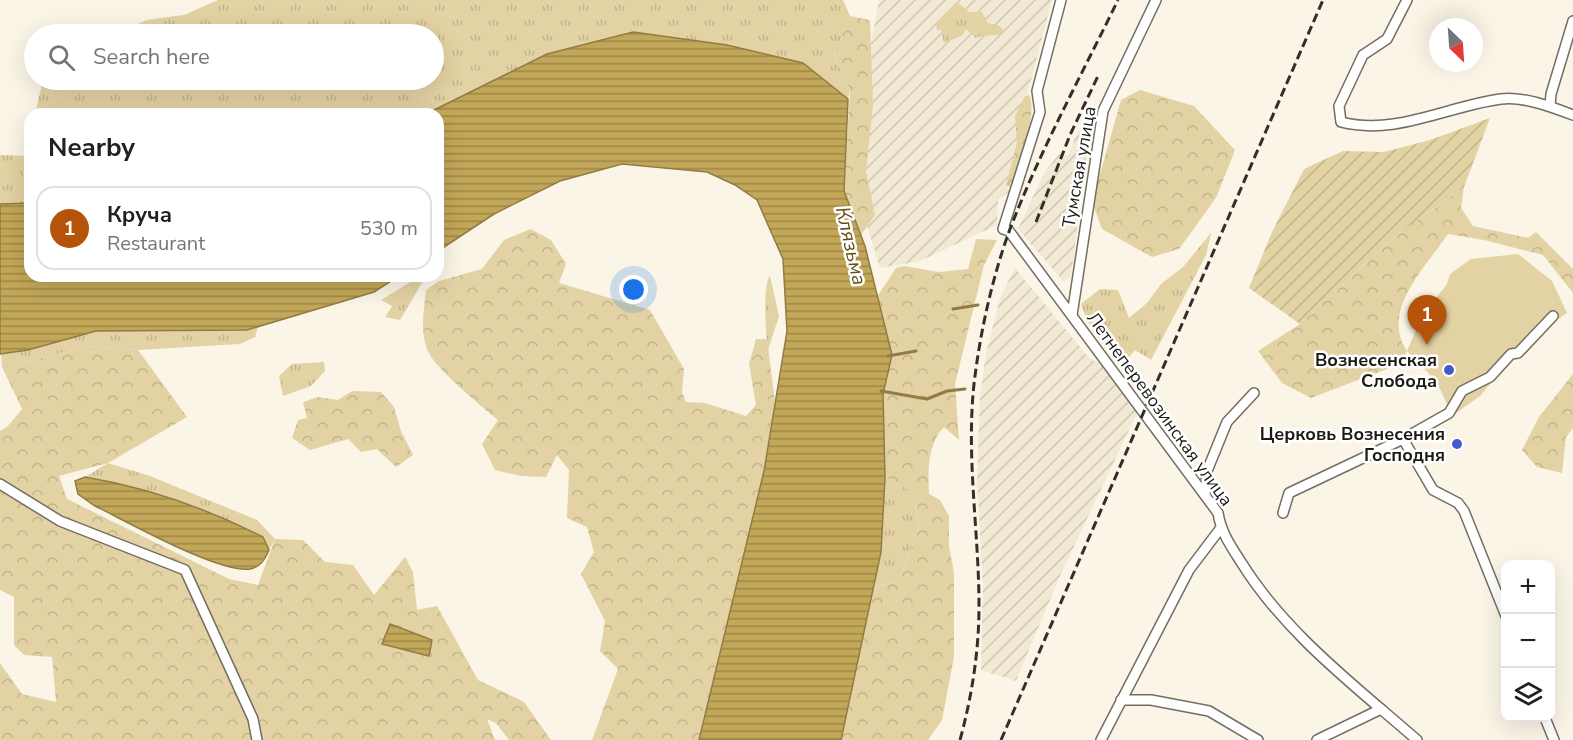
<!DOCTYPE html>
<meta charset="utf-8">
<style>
:root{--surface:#fff;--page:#f6f6f6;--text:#202124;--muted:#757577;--line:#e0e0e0;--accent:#b45309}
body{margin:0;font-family:"Nunito Sans",sans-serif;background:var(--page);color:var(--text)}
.controls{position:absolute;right:18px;bottom:18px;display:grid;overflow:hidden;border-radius:12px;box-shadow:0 6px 24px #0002}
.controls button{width:54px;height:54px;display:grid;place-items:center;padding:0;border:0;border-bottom:2px solid var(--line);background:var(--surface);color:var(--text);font:30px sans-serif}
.compass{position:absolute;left:1429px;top:18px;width:54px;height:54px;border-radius:50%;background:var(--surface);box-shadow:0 6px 24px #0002;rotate:155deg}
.you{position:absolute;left:634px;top:290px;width:21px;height:21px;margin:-15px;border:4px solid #fff;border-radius:50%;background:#1a73e8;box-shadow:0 0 0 9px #1a73e833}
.badge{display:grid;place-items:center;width:39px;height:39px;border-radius:50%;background:var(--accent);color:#fff;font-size:20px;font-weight:700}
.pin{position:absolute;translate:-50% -50px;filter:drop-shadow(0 2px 3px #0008)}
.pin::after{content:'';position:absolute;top:32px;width:21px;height:18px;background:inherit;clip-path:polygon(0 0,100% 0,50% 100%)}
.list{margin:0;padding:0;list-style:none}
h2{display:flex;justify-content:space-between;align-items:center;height:78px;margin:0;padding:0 24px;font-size:26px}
h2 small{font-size:20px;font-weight:400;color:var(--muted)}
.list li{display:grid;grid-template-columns:39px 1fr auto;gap:18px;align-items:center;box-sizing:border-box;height:84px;margin:0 12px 12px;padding:0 12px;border:2px solid var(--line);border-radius:18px}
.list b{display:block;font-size:22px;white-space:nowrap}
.list p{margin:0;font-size:20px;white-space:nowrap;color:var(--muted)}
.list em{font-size:20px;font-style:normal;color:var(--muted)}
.icon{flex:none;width:33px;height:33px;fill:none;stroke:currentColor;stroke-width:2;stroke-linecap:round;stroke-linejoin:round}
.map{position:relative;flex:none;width:1573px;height:740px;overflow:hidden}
.search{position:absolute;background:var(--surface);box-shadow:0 6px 24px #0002;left:24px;top:24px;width:420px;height:66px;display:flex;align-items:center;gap:15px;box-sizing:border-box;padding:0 21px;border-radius:33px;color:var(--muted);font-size:22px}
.panel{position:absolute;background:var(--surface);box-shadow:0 6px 24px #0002;left:24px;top:108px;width:420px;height:174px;border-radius:18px}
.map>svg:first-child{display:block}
.industrial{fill:url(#industrial-furrows)}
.grass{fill:url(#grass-tufts)}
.forest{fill:url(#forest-crowns);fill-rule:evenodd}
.park{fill:#e3d2a3}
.garden{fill:url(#garden-furrows)}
.water{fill:url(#water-rules);stroke:#917c44;stroke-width:1.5}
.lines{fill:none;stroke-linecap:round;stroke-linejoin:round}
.stream{stroke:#917c44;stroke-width:3}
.street-casing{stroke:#736e61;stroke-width:12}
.street{stroke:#fff;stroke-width:9}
.rail{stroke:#322f29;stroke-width:3;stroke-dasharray:9 4.5;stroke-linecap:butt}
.poi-dot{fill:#435ace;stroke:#fff;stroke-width:2}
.labels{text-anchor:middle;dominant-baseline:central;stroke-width:5;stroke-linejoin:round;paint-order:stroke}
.street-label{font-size:18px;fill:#1b1914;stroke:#fff}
.poi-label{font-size:18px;font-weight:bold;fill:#1b1914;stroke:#fff;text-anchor:end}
.water-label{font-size:20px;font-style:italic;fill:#645013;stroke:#fff}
</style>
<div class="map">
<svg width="1573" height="740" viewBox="0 0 1573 740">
<defs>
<pattern id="industrial-furrows" width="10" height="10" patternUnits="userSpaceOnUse" patternTransform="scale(1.5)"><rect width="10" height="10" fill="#f1e9d3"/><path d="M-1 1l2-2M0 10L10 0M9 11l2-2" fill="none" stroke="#cec7b4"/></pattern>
<pattern id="grass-tufts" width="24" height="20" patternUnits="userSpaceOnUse" patternTransform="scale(1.5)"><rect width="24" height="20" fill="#e3d2a3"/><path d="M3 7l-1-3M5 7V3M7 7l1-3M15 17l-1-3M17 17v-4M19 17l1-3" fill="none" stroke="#c2b48b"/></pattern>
<pattern id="forest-crowns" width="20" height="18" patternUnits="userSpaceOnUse" patternTransform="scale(1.5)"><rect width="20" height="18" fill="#e3d2a3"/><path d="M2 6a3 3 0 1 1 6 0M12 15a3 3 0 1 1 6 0" fill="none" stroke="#c2b48b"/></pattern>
<pattern id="garden-furrows" width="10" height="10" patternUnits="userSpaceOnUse" patternTransform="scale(1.5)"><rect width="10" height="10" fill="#e3d2a3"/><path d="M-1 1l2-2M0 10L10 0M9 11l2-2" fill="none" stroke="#c2b48b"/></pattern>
<pattern id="water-rules" width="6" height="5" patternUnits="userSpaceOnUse" patternTransform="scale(1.5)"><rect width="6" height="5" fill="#c3a758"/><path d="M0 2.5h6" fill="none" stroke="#9e8748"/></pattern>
</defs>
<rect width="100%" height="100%" fill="#faf5e6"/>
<g class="industrial">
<path d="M879,0H1052L1029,88L1012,175L1006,185L1010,191L998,200L997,225L920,261L880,268L856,190L861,95Z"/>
<path d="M1078,130L1089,134L1071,276L1064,282L1018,229L1044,173L1059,154L1068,156Z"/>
<path d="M1015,268L1090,359L1101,364L1137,413L1060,576L1016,681L981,670L983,586L977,481L980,395L986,354L1000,298Z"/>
</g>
<g class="grass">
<path d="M218,0H843L850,16L834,55L850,90L848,99L803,63L547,54L426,114H58L47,108L35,114L43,80H434V34H114L147,20L184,15Z"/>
<path d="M957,2L969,12H982L988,23L1000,26L1005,32C995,38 987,33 976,38L966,29L963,35L944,43L941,30H937L936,24Z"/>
<path d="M0,155L30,156V203L0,204Z"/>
<path d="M1211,233L1206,255L1151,360L1135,350L1124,363C1101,344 1091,333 1081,304L1100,289L1118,290L1129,318L1147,303L1161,284L1183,267Z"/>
<path d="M420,276H426L400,320L385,317L392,306L381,300Z"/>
<path d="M770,276L779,316L768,350C766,335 762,286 770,276Z"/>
<path d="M258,327L255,337L240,344L138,350L90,346L2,367L1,354L28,350L96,331L247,330Z"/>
<path d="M324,362L325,371L311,386L283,396L279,376L292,364Z"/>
<path d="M108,463L150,476L257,520L275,539L269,550L263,537L114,482L85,477Z"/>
<path d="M885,477L913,492L919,527L899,582L873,586L881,552Z"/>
</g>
<g class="forest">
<path d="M850,16L870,20L873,104L866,171L875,215L861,235L844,191L850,90L834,55Z"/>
<path d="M1140,90L1194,106L1235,150L1216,198L1179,249L1152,257L1102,229L1092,202L1121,100Z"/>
<path d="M1029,95C1038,110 1020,167 1015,186L1008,187L1006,185L1017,142L1015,116L1025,96Z"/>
<path d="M1464,187L1461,208L1473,226L1528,238L1536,232L1573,269V293L1543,255L1484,240L1448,234C1425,268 1380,311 1407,351L1400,364L1311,398L1282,383L1258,351L1300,324L1394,237Z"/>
<path d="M531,229L551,240L566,264L559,283L650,310L684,369L682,392L686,402L705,403L746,416L756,405L749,364L756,339H767L775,402L764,471L699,740H592L618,669L600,651L605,621L581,574L594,552L587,527L567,518L569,470L557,455L546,477L521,476L495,470L482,444L498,420C480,405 442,374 430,355C419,337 424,309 426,290L439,281L482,269L504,240Z"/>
<path d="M976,239L997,240L984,265L955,384L959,440L944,427C927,445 928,471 929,494L940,500L949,516V546L954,573V657L942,720L928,740H841L873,586L899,582L919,527L913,492L885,477L883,394L892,355L877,297L896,268L904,266L939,272L968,269Z"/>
<path d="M90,346L138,350L187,417L108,463L59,476L67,499L229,579L258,585L275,539L303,540L325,562L353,565L374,595L405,557L413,572L417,610L437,606L478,680L524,702L551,740H509L496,723L487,719L495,740H0V663L22,694L56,702L52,657L24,655L14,645V597L0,590V431L7,427L22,409L2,367ZM390,624L432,640L429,655L383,644Z"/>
<path d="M1573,374V428L1566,437L1562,473L1537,467L1522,450L1539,417Z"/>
<path d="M352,391L381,392L394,407L401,431L413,455L396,467L377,449L361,452L348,439L310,450L292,438L298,420L307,418L303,402L318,397L338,400Z"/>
</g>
<path class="park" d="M1518,254L1552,281L1567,313L1557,320L1527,351L1514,355L1480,396L1452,416L1437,382L1407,351L1422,316L1447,284L1450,274L1471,259Z"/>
<path class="garden" d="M1490,118L1464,187L1394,237L1300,324L1249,288L1272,232L1304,169L1343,151L1384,152L1430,140Z"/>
<g class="water">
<path d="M633,32L727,45L803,63L848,99L844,191L865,246L892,355L883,394L885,477L881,552L841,740H699L764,471L787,331L783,259L757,200L735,185L707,172L622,164L560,181L494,214L438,251V114H426L547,54Z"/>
<path d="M30,203V276H399L374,292L247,330L96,331L28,350L0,354V204Z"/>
<path d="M85,477C145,487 208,509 263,537L269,550C265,559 261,567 250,569C218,573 128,522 95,506L78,494L75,481Z"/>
<path d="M390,624L432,640L429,656L382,644Z"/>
</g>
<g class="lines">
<g class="stream">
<path d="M953,309L978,305"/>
<path d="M888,356L916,351"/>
<path d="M881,391L927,399L947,391L965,389"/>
</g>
<g class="street-casing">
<g id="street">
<path d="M1061,0L1037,91L1040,112L1003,229L1009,231L1218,513C1221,532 1230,545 1241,562C1285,633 1354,685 1417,740"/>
<path d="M1407,0L1387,39L1363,55L1339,106L1341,122C1396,136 1447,106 1501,99C1523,96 1552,107 1573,115"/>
<path d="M1550,106L1551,94L1573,21"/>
<path d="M1072,315L1103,111L1156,0"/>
<path d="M1403,439L1433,490L1458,503L1464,511L1506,616"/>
<path d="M0,484L60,521L185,570L253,719L257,740"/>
<path d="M1205,495L1207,471L1227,422L1254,393"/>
<path d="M1283,513L1289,493L1403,439L1449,413L1462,391L1490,377L1511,354L1518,353L1553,316"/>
<path d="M1121,700H1151L1209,711L1258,740"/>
<path d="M1545,718L1554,740"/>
<path d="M1101,740L1189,570L1220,529"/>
<path d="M1317,740L1381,709"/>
</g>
</g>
<use href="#street" class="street"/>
<g class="rail">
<path d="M1036,222L1070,135L1098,76"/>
<path d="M960,740C972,696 979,651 979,606C979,532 966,458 974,384C980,333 992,278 1010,229C1040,151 1081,76 1118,0"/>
<path d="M1001,740L1323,0"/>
</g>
</g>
<g class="poi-dot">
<circle cx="1449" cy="370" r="6"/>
<circle cx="1457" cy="444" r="6"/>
</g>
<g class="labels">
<g class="street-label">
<text transform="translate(1079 167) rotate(-80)">Тумская улица</text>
<text transform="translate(1160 409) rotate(54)">Летнеперевозинская улица</text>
</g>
<g class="poi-label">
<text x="1437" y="360">Вознесенская<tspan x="1437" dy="21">Слобода</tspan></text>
<text x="1445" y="434">Церковь Вознесения<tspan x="1445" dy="21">Господня</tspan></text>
</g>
<g class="water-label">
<text transform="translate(851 246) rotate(77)">Клязьма</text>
</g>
</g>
</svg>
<div class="controls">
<button>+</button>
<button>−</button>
<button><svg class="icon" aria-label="layers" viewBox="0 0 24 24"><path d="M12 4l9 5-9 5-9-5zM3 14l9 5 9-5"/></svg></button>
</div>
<svg class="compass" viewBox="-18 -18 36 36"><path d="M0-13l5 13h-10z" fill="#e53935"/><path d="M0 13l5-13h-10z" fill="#757577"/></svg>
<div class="you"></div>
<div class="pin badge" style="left:1427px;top:345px">1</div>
<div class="search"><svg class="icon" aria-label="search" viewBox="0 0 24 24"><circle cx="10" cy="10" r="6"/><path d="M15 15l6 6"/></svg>Search here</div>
<section class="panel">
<h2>Nearby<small></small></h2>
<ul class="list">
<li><span class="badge">1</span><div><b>Круча</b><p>Restaurant</p></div><em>530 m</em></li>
</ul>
</section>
</div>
